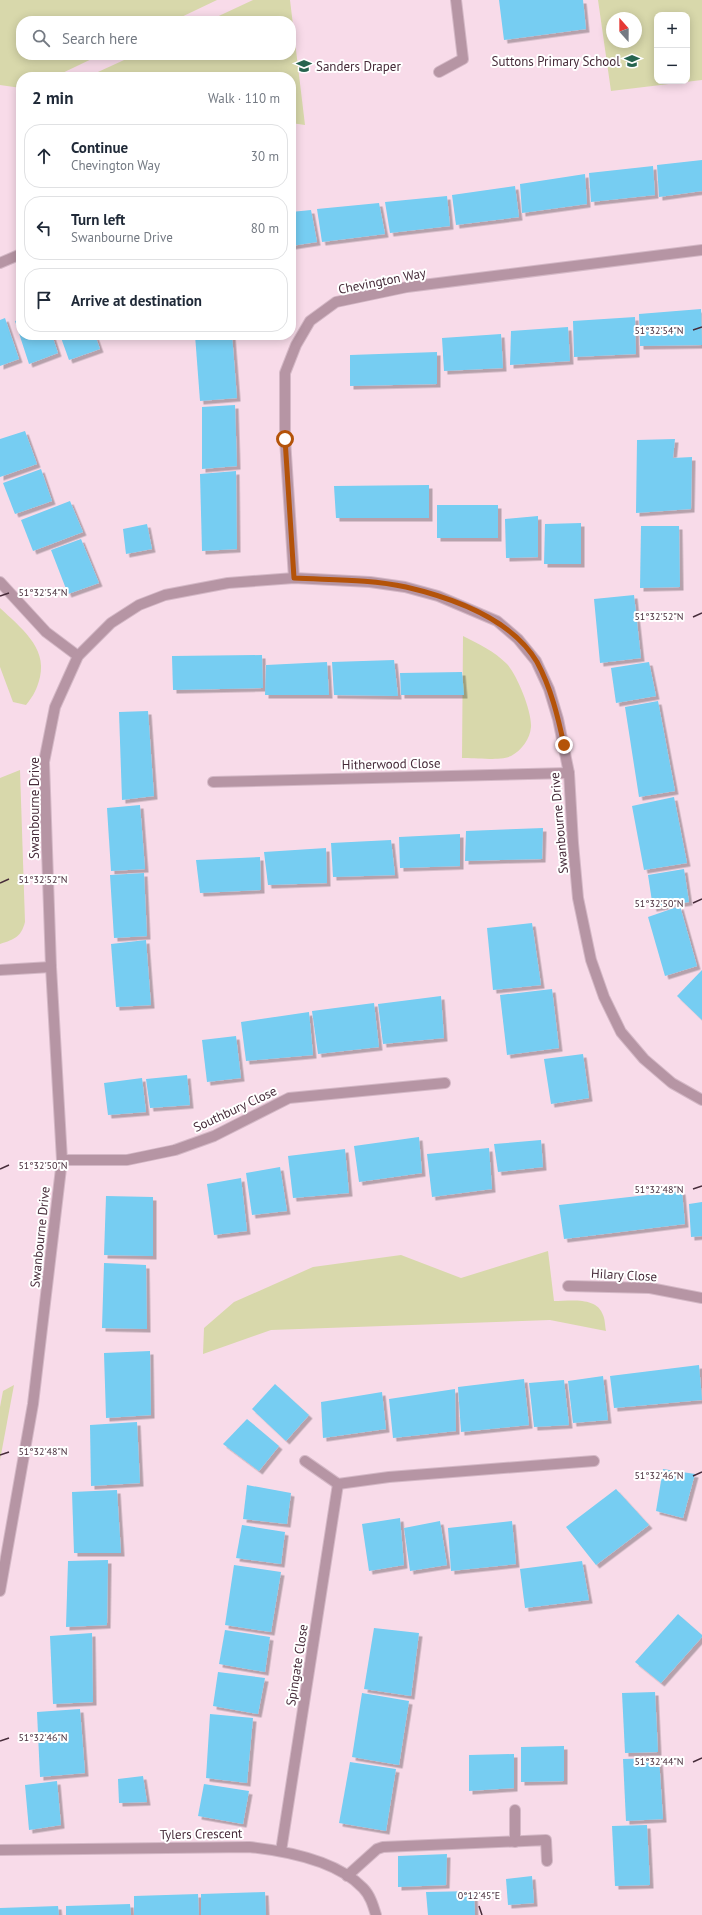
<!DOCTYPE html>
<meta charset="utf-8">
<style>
:root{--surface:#fff;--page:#f2f2f3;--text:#1f2937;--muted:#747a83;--line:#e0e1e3}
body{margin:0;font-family:"PT Sans",sans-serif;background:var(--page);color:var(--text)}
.controls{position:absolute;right:12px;top:12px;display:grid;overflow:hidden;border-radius:8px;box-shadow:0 2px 10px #0003}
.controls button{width:36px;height:36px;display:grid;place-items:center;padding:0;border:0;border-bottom:1px solid var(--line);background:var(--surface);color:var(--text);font:20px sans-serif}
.compass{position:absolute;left:606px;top:12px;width:36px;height:36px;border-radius:50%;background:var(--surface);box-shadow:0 2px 10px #0003;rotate:339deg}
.stop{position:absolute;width:12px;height:12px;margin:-9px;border:3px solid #b45309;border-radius:50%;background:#fff}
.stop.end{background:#b45309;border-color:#fff;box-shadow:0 1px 4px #0008}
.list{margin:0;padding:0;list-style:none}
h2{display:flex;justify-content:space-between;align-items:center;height:52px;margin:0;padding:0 16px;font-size:17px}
h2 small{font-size:13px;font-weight:400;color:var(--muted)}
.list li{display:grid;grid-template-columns:26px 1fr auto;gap:12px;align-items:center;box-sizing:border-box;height:64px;margin:0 8px 8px;padding:0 8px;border:1px solid var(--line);border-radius:16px}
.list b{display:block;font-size:15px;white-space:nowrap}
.list p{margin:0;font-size:13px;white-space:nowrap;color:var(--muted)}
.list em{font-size:13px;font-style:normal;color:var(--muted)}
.icon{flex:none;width:22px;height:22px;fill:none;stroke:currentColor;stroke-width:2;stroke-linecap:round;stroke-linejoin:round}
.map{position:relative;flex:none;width:702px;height:1915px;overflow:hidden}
.search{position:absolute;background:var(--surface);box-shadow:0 2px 10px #0003;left:16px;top:16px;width:280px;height:44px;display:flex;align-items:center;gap:10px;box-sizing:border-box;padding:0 14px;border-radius:16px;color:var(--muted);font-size:15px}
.panel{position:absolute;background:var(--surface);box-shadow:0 2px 10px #0003;left:16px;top:72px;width:280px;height:268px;border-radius:16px}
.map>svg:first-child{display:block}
.green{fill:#d8d8ab;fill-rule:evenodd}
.building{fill:#76cdf2;filter:url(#shadow)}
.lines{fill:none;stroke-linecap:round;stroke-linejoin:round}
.service-casing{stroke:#d4b8c6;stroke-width:12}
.minor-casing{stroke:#d4b8c6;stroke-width:12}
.service{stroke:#b695a4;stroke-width:10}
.minor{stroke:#b695a4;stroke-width:10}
.route{stroke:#b45309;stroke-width:5}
.ticks{fill:none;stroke:#462b39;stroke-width:1.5}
.labels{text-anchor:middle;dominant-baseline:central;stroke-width:4;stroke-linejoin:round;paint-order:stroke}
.poi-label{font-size:13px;fill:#462b39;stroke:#fff;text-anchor:end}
.street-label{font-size:13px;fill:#462b39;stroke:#fff}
.ticks-label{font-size:10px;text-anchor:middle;fill:#462b39;stroke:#fff;stroke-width:4;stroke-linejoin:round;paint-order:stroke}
</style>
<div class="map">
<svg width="702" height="1915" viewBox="0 0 702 1915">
<defs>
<filter id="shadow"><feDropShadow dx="3.5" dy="3.5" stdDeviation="0" flood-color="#0004"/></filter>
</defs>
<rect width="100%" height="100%" fill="#f8dbe9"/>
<g class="green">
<path d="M0,0H217L173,21H21V55H100L54,77H21V88L0,85Z"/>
<path d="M253,0H290L305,125L291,123V77H87L135,55H291V21H208Z"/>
<path d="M598,0H702V80L611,91ZM657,15H687V81H657ZM612,18H636V42H612Z"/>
<path d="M0,608C20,627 47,647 40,677C37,689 34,695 26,705L13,702L0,667Z"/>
<path d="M463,636C479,644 494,651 507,664C517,675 532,711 531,727C530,739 522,750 511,756C500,761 474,758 462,758Z"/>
<path d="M20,770L25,922C21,937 15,939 0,944V778Z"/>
<path d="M548,1251L554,1301C569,1301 597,1296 603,1315C605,1319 605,1326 606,1331L550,1320L271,1330L203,1354L204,1328L234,1302L313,1267L401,1255L461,1278Z"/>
<path d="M14,1385L0,1460V1407L3,1391Z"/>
</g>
<g class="building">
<path d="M499,0H583L586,29L504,40Z"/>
<path d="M702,160V191L659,197L657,165Z"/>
<path d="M653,166L655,195L591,202L589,173Z"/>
<path d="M585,174L587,204L522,213L520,184Z"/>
<path d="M515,186L519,217L456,225L452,195Z"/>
<path d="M447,196L450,226L390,233L385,202Z"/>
<path d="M379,203L385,234L322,242L317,209Z"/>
<path d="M311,210L317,242L291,246V212Z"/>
<path d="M701,309L702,345L640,346L639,314Z"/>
<path d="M635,317L636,354L574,357L573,321Z"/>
<path d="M5,318L19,359L0,366V320Z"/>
<path d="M21,319V335H52L58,353L29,364L15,321Z"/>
<path d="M568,327L570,361L510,365L511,331Z"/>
<path d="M501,334L503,368L444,371L442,338Z"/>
<path d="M60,335H95L100,349L69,360Z"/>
<path d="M195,335H232L237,398L200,401Z"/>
<path d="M437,352V384L350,386V355Z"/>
<path d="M235,405L237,466L202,469V407Z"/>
<path d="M25,431L37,464L0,477V439Z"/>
<path d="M675,439L673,458L692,457L691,509L636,513L637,440Z"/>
<path d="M41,469L52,501L15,514L3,483Z"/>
<path d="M236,471L237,549L202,551L200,474Z"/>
<path d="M429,485V518H336L334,486Z"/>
<path d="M70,501L83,532L33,551L21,520Z"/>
<rect x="437" y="505" width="61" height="33"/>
<path d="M538,516V557L506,558L505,519Z"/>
<path d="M581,523V564H544L545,524Z"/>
<path d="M147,524L152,549L126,554L123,529Z"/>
<path d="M641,526H679L680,587L640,588Z"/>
<path d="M81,539L99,583L68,594L51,550Z"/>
<path d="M634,595L641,658L600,663L594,599Z"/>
<path d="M262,655L263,688L173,690L172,656Z"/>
<path d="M394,660L398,696L334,695L332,662Z"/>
<path d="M327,662L329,695H265L266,665Z"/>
<path d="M649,662L656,696L616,703L611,668Z"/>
<path d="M462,672L464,695H401L400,673Z"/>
<path d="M658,701L675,791L639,797L625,707Z"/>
<path d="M148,711L154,796L122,800L119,712Z"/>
<path d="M674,797L687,863L644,870L632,806Z"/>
<path d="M140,805L145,869L111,871L107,808Z"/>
<path d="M543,828L542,859L465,861L466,831Z"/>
<path d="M460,834V866L400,868L399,837Z"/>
<path d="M391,840L395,875L333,877L331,843Z"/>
<path d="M326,848L327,883L268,885L264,852Z"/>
<path d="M260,857L261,890L200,893L196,860Z"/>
<path d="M684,869L689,902L653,908L648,875Z"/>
<path d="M144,873L147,936L114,938L110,875Z"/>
<path d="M680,906L697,966L665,976L648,917Z"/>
<path d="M532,923L541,985L493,990L487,928Z"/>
<path d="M146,940L151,1005L116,1007L111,944Z"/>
<path d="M702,970V1020L677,996Z"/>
<path d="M552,989L559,1048L507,1055L500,995Z"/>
<path d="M441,996L444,1038L383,1044L378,1004Z"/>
<path d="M374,1003L379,1047L318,1054L312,1011Z"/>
<path d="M309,1012L313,1055L246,1061L241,1022Z"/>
<path d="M236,1036L241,1078L207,1082L202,1040Z"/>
<path d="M583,1054L589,1098L551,1104L544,1059Z"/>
<path d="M187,1075L190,1105L150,1108L146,1079Z"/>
<path d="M142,1078L146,1112L108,1115L104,1083Z"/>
<path d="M419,1137L422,1173L359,1182L354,1146Z"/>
<path d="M541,1140L543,1167L498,1172L494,1144Z"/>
<path d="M489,1148L492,1189L432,1197L427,1154Z"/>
<path d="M345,1149L349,1193L293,1198L288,1156Z"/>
<path d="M280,1167L287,1211L252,1215L246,1173Z"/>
<path d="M241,1178L247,1231L214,1235L207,1184Z"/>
<path d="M682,1191L685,1224L564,1239L559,1205Z"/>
<path d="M106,1196L153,1197V1256L104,1255Z"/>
<path d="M702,1202V1236L691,1237L689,1204Z"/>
<path d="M104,1263L146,1265L147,1329L102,1328Z"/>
<path d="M150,1351L151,1415L106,1418L104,1353Z"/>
<path d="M699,1365L702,1400L614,1408L610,1376Z"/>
<path d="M603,1376L608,1420L573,1423L568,1381Z"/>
<path d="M524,1379L529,1425L461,1432L458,1387Z"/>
<path d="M564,1380L569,1425L534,1427L529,1383Z"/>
<path d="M275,1384L309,1415L286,1441L252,1409Z"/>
<path d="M455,1389L456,1431L393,1438L389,1399Z"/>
<path d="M382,1392L386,1429L323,1438L321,1402Z"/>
<path d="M247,1419L279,1446L259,1471L223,1444Z"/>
<path d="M137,1422L140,1483L91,1486L90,1425Z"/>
<path d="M663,1469L695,1474L683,1518L656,1511Z"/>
<path d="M247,1485L291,1493L287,1524L243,1519Z"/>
<path d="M616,1489L649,1525L596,1565L566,1527Z"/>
<path d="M117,1490L121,1553H74L72,1492Z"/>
<path d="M400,1518L404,1565L369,1571L362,1524Z"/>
<path d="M440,1521L447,1565L410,1571L404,1528Z"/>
<path d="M512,1521L516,1564L451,1571L448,1528Z"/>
<path d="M242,1525L285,1532L281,1564L236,1558Z"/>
<path d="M108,1560L107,1625L66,1627L68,1561Z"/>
<path d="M582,1561L589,1600L525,1608L520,1569Z"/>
<path d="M234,1565L281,1572L271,1632L225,1625Z"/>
<path d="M678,1614L702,1635V1637L661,1683L635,1662Z"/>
<path d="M374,1628L419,1633L411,1696L364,1689Z"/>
<path d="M225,1630L270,1637L265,1672L219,1664Z"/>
<path d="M92,1633L93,1702L53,1704L50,1636Z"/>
<path d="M218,1672L265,1678L258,1714L213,1706Z"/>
<path d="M655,1692L658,1752L625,1753L622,1693Z"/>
<path d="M362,1693L409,1701L399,1765L352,1757Z"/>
<path d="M80,1709L85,1773L40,1777L37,1712Z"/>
<path d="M210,1714L253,1718L247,1783L206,1778Z"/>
<path d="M564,1746V1781L521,1782V1747Z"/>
<path d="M514,1754V1788L469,1791V1755Z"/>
<path d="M659,1758L663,1819L626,1821L623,1759Z"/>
<path d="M350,1762L396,1769L386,1831L339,1823Z"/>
<path d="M143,1776L147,1802L119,1803L118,1779Z"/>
<path d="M57,1781L61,1825L29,1830L25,1785Z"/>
<path d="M204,1784L249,1791L243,1824L198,1816Z"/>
<path d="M647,1825L650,1885L615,1886L612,1826Z"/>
<path d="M447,1854L446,1885L398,1887V1856Z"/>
<path d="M532,1876L534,1903L508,1905L506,1879Z"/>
<path d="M474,1891L475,1915H428L426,1892Z"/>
<path d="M265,1892L266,1915H201V1894Z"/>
<path d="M198,1894L199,1915H134V1896Z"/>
<path d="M130,1904L131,1915H66V1906Z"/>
<path d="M58,1906L59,1915H0V1908Z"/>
</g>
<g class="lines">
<g class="service-casing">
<path id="service" d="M439,72L463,59L456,0"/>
</g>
<g class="minor-casing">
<g id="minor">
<path d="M0,263L21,254"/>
<path d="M294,578L285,439V373L296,345L310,321L336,302L407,287L702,250"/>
<path d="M0,582L46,632L78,656"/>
<path d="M213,782L569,773"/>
<path d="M0,970L51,967"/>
<path d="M62,1160H127L175,1150L214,1136L289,1098L445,1083"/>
<path d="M568,1286L650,1288L702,1298"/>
<path d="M305,1461L338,1484L389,1477L594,1461"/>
<path d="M0,1591L33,1404L62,1160L51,967L44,762L55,707L78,656L111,623L139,605L165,595L228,583L294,578L370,582L405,587L438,596L497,621L518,639L536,661L549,689L558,719L569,773L573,843L578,898L591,960L604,997L621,1032L644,1059L672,1083L702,1100"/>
<path d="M515,1810V1842"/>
<path d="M0,1850L249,1847C286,1851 336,1860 363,1888C370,1895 373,1905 376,1915"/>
<path d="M281,1851L338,1484"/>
<path d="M347,1876L377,1849L383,1847L546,1840L547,1861"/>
</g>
</g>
<use href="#service" class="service"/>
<use href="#minor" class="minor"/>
</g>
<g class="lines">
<path class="route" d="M285,439L294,578C331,580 370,579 406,587C453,598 511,618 537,662C551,688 558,717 564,745"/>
</g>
<path class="ticks" d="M693,330L702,327M0,596L9,593M693,617L702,613M0,883L9,879M693,903L702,899M0,1169L9,1165M693,1189L702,1186M0,1455L9,1452M693,1476L702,1472M0,1741L9,1738M693,1762L702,1758M479,1906L482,1915"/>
<defs>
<g id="school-bare" transform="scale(1.2)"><path d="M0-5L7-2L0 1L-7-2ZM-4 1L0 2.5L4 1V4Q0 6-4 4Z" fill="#26644f" stroke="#fff" stroke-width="2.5" paint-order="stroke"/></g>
</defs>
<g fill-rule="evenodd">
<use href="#school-bare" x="632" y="61"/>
<use href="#school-bare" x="304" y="66"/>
</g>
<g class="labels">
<g class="poi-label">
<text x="620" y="61">Suttons Primary School</text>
<text x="316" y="66" text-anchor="start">Sanders Draper</text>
</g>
<g class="street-label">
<text transform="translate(382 281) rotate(-11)">Chevington Way</text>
<text transform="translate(391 764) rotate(-1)">Hitherwood Close</text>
<text transform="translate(34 808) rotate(-90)">Swanbourne Drive</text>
<text transform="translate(559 823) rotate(-95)">Swanbourne Drive</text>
<text transform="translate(235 1109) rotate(-25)">Southbury Close</text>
<text transform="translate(40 1237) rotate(-84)">Swanbourne Drive</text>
<text transform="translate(624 1275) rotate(3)">Hilary Close</text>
<text transform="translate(297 1665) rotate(-81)">Spingate Close</text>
<text transform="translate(201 1834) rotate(-1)">Tylers Crescent</text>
</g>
</g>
<g class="ticks-label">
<text x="659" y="334">51°32'54"N</text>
<text x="43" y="596">51°32'54"N</text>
<text x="659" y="620">51°32'52"N</text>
<text x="43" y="883">51°32'52"N</text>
<text x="659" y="907">51°32'50"N</text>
<text x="43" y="1169">51°32'50"N</text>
<text x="659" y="1193">51°32'48"N</text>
<text x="43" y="1455">51°32'48"N</text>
<text x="659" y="1479">51°32'46"N</text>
<text x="43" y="1741">51°32'46"N</text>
<text x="659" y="1765">51°32'44"N</text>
<text x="479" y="1899">0°12'45"E</text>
</g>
</svg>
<div class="controls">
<button>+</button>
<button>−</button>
</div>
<svg class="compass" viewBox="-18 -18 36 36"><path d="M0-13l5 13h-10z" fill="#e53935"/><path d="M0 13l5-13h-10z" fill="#747a83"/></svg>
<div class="stop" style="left:285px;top:439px"></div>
<div class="stop end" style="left:564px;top:745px"></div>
<div class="search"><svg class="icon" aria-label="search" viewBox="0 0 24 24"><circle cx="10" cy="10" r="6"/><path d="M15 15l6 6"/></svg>Search here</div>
<section class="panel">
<h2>2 min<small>Walk · 110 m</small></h2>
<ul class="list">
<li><svg class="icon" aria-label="ahead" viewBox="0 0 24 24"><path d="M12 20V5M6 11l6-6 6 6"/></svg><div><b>Continue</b><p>Chevington Way</p></div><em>30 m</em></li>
<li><svg class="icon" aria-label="left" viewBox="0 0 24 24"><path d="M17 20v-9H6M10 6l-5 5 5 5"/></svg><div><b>Turn left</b><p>Swanbourne Drive</p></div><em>80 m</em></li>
<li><svg class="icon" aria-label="arrive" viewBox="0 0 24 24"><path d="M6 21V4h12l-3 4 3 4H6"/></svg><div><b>Arrive at destination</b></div></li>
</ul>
</section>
</div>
